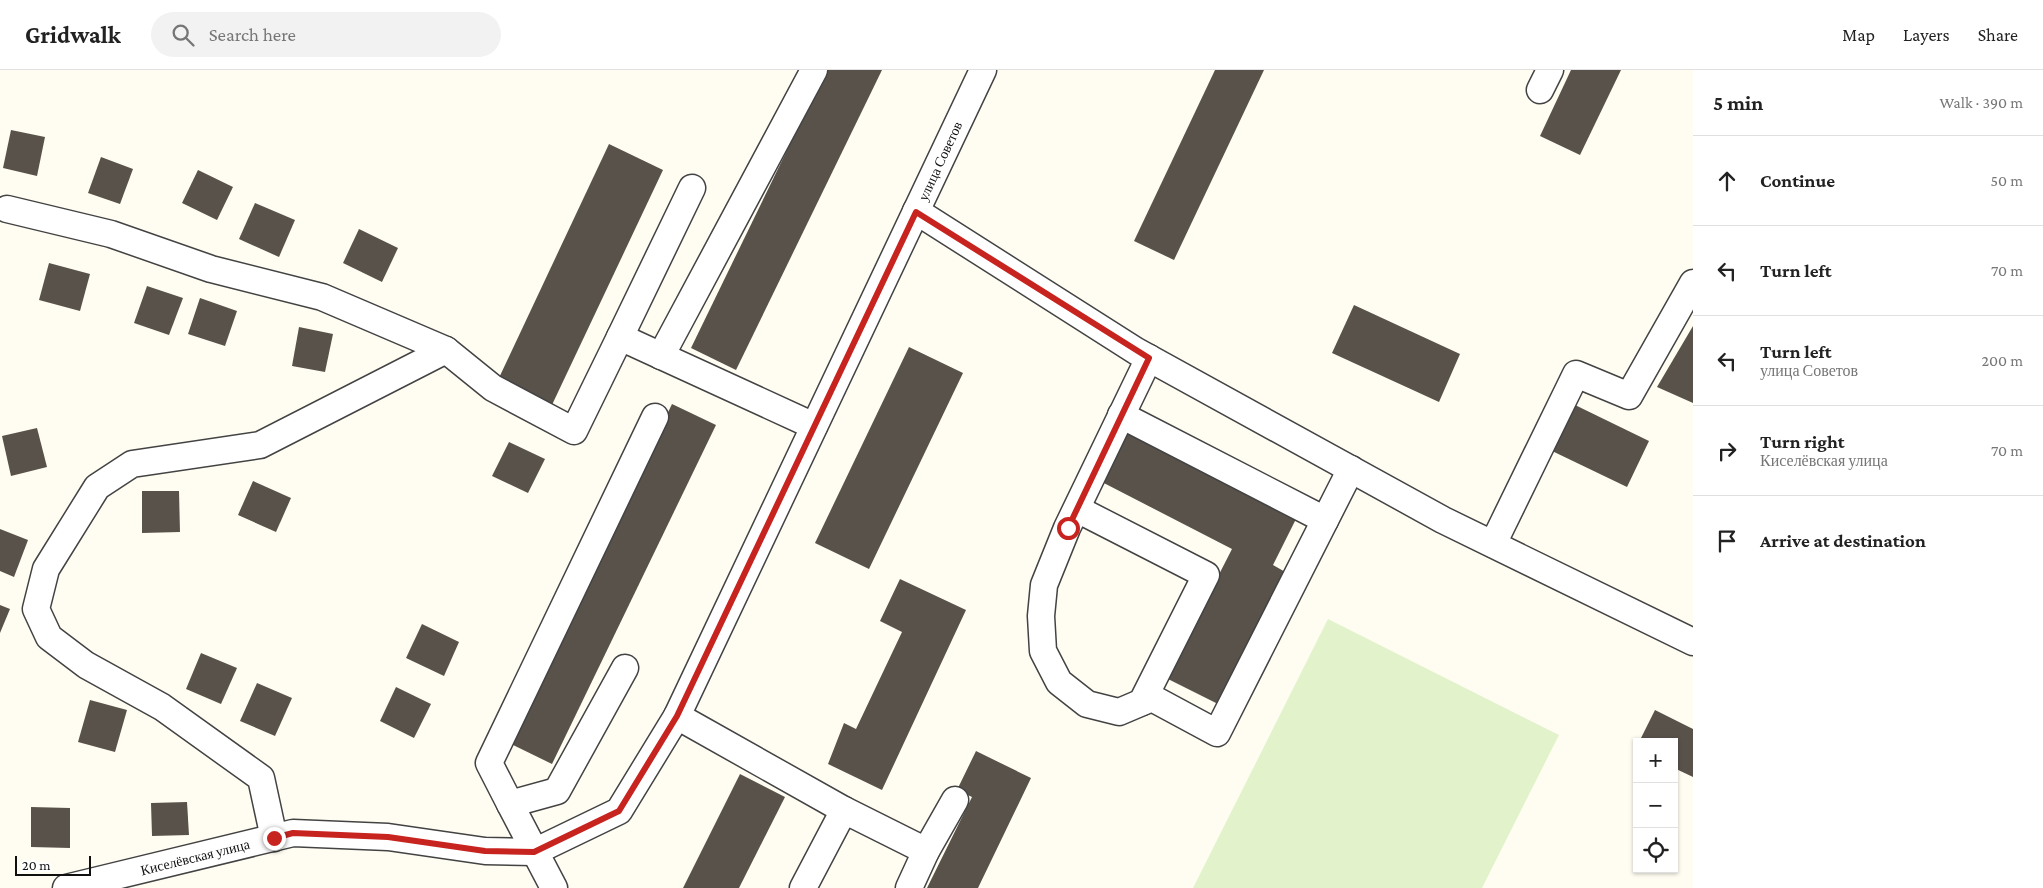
<!DOCTYPE html>
<meta charset="utf-8">
<style>
:root{--surface:#fff;--page:#f2f2f2;--text:#222;--muted:#767676;--line:#e0e0e0}
body{margin:0;font-family:"Crimson Pro",serif;background:var(--page);color:var(--text)}
.controls{position:absolute;right:15px;bottom:15px;display:grid;overflow:hidden;border-radius:0px;box-shadow:0 1px 4px #0004}
.controls button{width:45px;height:45px;display:grid;place-items:center;padding:0;border:0;border-bottom:1px solid var(--line);background:var(--surface);color:var(--text);font:25px sans-serif}
.scale{position:absolute;left:15px;bottom:12px;width:76px;box-sizing:border-box;padding-left:5px;border:2px solid #101010;border-top:0;font-size:14px;line-height:18px;white-space:nowrap;color:#101010;-webkit-text-stroke:4px #fff;paint-order:stroke}
.stop{position:absolute;width:15px;height:15px;margin:-11px;border:4px solid #c72420;border-radius:50%;background:#fff}
.stop.end{background:#c72420;border-color:#fff;box-shadow:0 1px 5px #0008}
.list{margin:0;padding:0;list-style:none}
h2{display:flex;justify-content:space-between;align-items:center;height:65px;margin:0;padding:0 20px;font-size:21px}
h2 small{font-size:16px;font-weight:400;color:var(--muted)}
.list li{display:grid;grid-template-columns:32px 1fr auto;gap:15px;align-items:center;box-sizing:border-box;height:90px;padding:0 20px;border-top:1px solid var(--line)}
.list b{display:block;font-size:19px;white-space:nowrap}
.list p{margin:0;font-size:16px;white-space:nowrap;color:var(--muted)}
.list em{font-size:16px;font-style:normal;color:var(--muted)}
.icon{flex:none;width:28px;height:28px;fill:none;stroke:currentColor;stroke-width:2;stroke-linecap:round;stroke-linejoin:round}
.map{position:relative;flex:none;width:1693px;height:818px;overflow:hidden}
header{display:flex;align-items:center;gap:30px;box-sizing:border-box;height:70px;padding:0 25px;background:var(--surface);border-bottom:1px solid var(--line)}
header strong{font-size:24px}
nav{display:flex;gap:28px;margin-inline-start:auto;font-size:18px}
.search{width:350px;height:45px;background:var(--page);display:flex;align-items:center;gap:12px;box-sizing:border-box;padding:0 18px;border-radius:28px;color:var(--muted);font-size:19px}
main{display:flex}
aside{flex:1;background:var(--surface)}
.map>svg:first-child{display:block}
.pitch{fill:#e2f3cc}
.building{fill:#59524b}
.lines{fill:none;stroke-linecap:round;stroke-linejoin:round}
.minor-casing{stroke:#434343;stroke-width:29}
.minor{stroke:#fff;stroke-width:26}
.route{stroke:#c72420;stroke-width:6}
.labels{text-anchor:middle;dominant-baseline:central;stroke-width:5;stroke-linejoin:round;paint-order:stroke}
.street-label{font-size:14px;fill:#101010;stroke:#fff}
</style>
<header>
<strong>Gridwalk</strong>
<div class="search"><svg class="icon" aria-label="search" viewBox="0 0 24 24"><circle cx="10" cy="10" r="6"/><path d="M15 15l6 6"/></svg>Search here</div>
<nav><a>Map</a><a>Layers</a><a>Share</a></nav>
</header>
<main>
<div class="map">
<svg width="1693" height="818" viewBox="0 0 1693 818">
<rect width="100%" height="100%" fill="#fffdf2"/>
<path class="pitch" d="M1328,549L1559,665L1482,818H1193Z"/>
<g class="building">
<path d="M826,0H882L736,300L691,278Z"/>
<path d="M1215,0H1264L1174,190L1134,171Z"/>
<path d="M1571,0H1621L1580,85L1540,66Z"/>
<path d="M11,60L45,67L37,106L3,98Z"/>
<path d="M609,74L663,100L551,337L497,312Z"/>
<path d="M101,87L133,99L120,134L88,123Z"/>
<path d="M198,100L233,117L217,150L182,133Z"/>
<path d="M255,133L295,150L279,187L239,169Z"/>
<path d="M359,159L398,178L382,212L343,193Z"/>
<path d="M49,193L90,204L80,241L39,230Z"/>
<path d="M147,216L183,228L169,265L134,253Z"/>
<path d="M200,228L237,241L225,276L188,264Z"/>
<path d="M1354,235L1460,284L1439,332L1332,283Z"/>
<path d="M1693,256V333L1657,317Z"/>
<path d="M299,257L333,264L325,302L292,296Z"/>
<path d="M909,277L963,303L869,499L815,473Z"/>
<path d="M672,334L716,355L552,694L509,673Z"/>
<path d="M1573,334L1649,371L1627,417L1550,380Z"/>
<path d="M37,358L47,397L11,406L2,366Z"/>
<path d="M1123,361L1296,449L1273,495L1287,503L1220,635L1166,608L1232,479L1098,410Z"/>
<path d="M509,372L545,389L528,423L492,406Z"/>
<path d="M253,411L291,428L276,462L238,445Z"/>
<path d="M142,421H179L180,462L142,463Z"/>
<path d="M0,459L28,470L14,507L0,501Z"/>
<path d="M900,509L966,540L882,720L828,694L844,653L856,659L902,562L880,551Z"/>
<path d="M0,535L10,539L0,563Z"/>
<path d="M422,554L459,572L444,606L406,588Z"/>
<path d="M201,583L237,598L221,634L186,619Z"/>
<path d="M257,613L292,628L275,666L240,651Z"/>
<path d="M396,617L431,634L414,668L380,651Z"/>
<path d="M90,630L127,640L115,682L78,672Z"/>
<path d="M1655,640L1693,659V707L1674,698V672H1639Z"/>
<path d="M976,681L1031,708L978,818H927L972,727L957,720Z"/>
<path d="M740,704L785,727L739,818H683Z"/>
<path d="M187,732L189,765L152,766L151,733Z"/>
<path d="M31,737L70,738V778L31,777Z"/>
</g>
<g class="lines">
<g class="minor-casing">
<g id="minor">
<path d="M1540,20L1550,0"/>
<path d="M7,139L111,164L211,199L322,227L446,280L260,375L132,394L97,417L46,499L36,539L49,567L86,595L162,637L261,708L274,768"/>
<path d="M916,141L1136,281L1443,450L1693,572"/>
<path d="M620,267L692,118"/>
<path d="M446,280L493,318L574,361L620,267L814,356"/>
<path d="M661,286L814,0"/>
<path d="M1149,288L1067,458L1044,515L1041,546L1043,581L1059,612L1087,634L1119,642L1152,628L1217,663L1351,399"/>
<path d="M1121,345L1325,450"/>
<path d="M1077,439L1206,505L1142,632"/>
<path d="M1493,474L1576,304L1629,326L1693,213"/>
<path d="M677,646L844,740"/>
<path d="M510,734L489,693L655,347"/>
<path d="M66,818L293,763L388,767L485,781L534,782L619,741L677,646L983,0"/>
<path d="M554,818L510,734L557,721L625,598"/>
<path d="M803,818L844,740L926,781"/>
<path d="M909,818L926,781L955,730"/>
</g>
</g>
<use href="#minor" class="minor"/>
</g>
<g class="lines">
<path class="route" d="M274,768L293,763L388,767L485,781L534,782L619,741L677,646L916,142L1149,288L1068,458"/>
</g>
<g class="labels">
<g class="street-label">
<text transform="translate(940 91) rotate(-65)">улица Советов</text>
<text transform="translate(195 787) rotate(-14)">Киселёвская улица</text>
</g>
</g>
</svg>
<div class="controls">
<button>+</button>
<button>−</button>
<button><svg class="icon" aria-label="locate" viewBox="0 0 24 24"><circle cx="12" cy="12" r="6"/><path d="M12 2v4M12 18v4M2 12h4M18 12h4"/></svg></button>
</div>
<div class="scale">20 m</div>
<div class="stop" style="left:1068px;top:458px"></div>
<div class="stop end" style="left:274px;top:768px"></div>
</div>
<aside>
<h2>5 min<small>Walk · 390 m</small></h2>
<ul class="list">
<li><svg class="icon" aria-label="ahead" viewBox="0 0 24 24"><path d="M12 20V5M6 11l6-6 6 6"/></svg><div><b>Continue</b></div><em>50 m</em></li>
<li><svg class="icon" aria-label="left" viewBox="0 0 24 24"><path d="M17 20v-9H6M10 6l-5 5 5 5"/></svg><div><b>Turn left</b></div><em>70 m</em></li>
<li><svg class="icon" aria-label="left" viewBox="0 0 24 24"><path d="M17 20v-9H6M10 6l-5 5 5 5"/></svg><div><b>Turn left</b><p>улица Советов</p></div><em>200 m</em></li>
<li><svg class="icon" aria-label="right" viewBox="0 0 24 24"><path d="M7 20v-9h11M14 6l5 5-5 5"/></svg><div><b>Turn right</b><p>Киселёвская улица</p></div><em>70 m</em></li>
<li><svg class="icon" aria-label="arrive" viewBox="0 0 24 24"><path d="M6 21V4h12l-3 4 3 4H6"/></svg><div><b>Arrive at destination</b></div></li>
</ul>
</aside>
</main>
